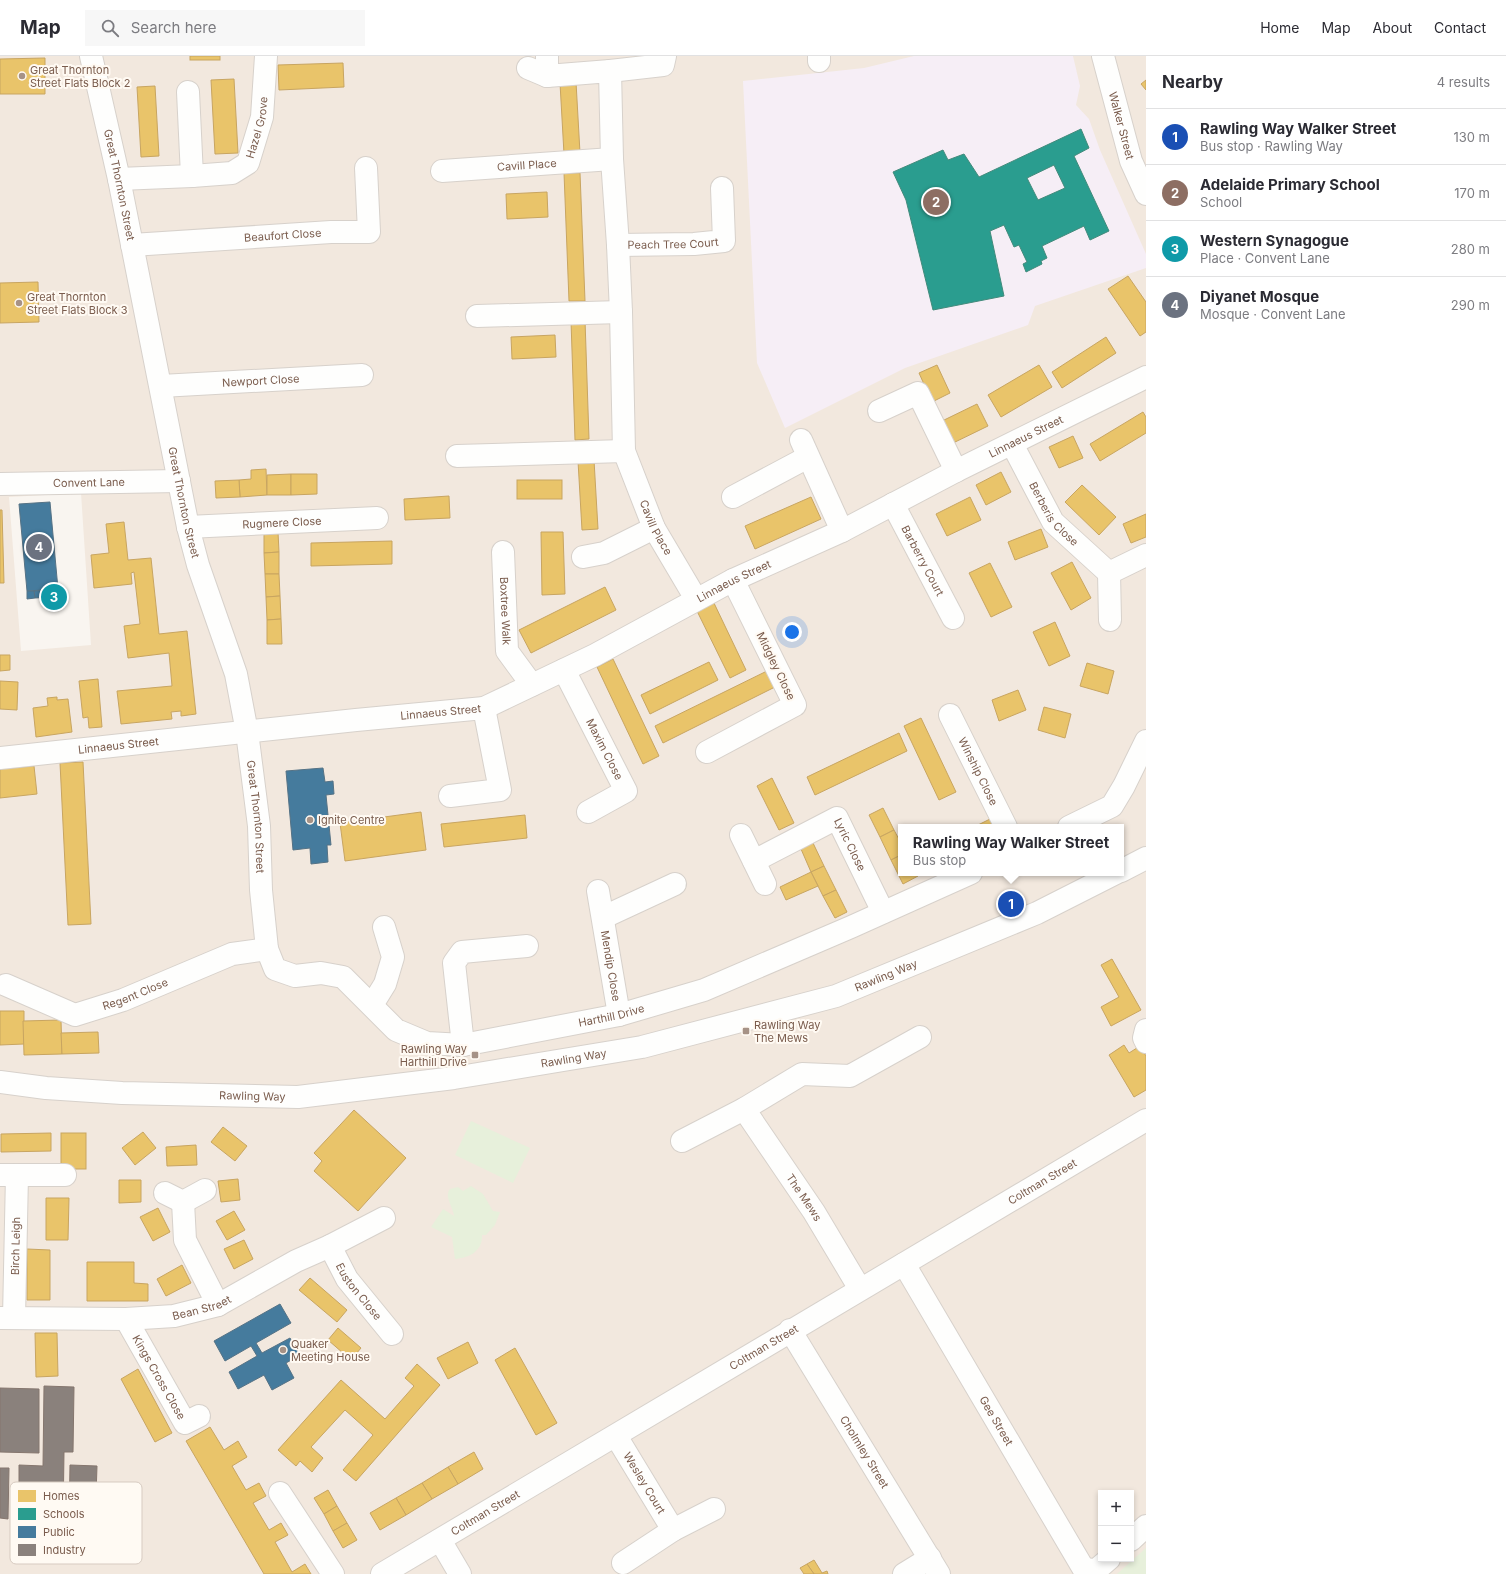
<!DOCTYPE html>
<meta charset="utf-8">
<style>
:root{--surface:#fff;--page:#f7f7f7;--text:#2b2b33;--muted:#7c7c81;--line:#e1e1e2;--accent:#b45309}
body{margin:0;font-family:Inter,sans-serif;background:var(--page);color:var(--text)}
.controls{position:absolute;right:12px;bottom:12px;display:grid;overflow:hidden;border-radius:0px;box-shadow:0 2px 6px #0003}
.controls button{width:36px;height:36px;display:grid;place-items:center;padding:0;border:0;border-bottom:1px solid var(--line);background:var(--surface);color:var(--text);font:20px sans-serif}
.you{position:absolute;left:792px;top:576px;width:14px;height:14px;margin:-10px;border:3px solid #fff;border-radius:50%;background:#1a73e8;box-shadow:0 0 0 6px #1a73e833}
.badge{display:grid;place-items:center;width:26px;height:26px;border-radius:50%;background:var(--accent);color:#fff;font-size:13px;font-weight:700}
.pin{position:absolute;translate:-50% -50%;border:2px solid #fff;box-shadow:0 1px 4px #0006}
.popup{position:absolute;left:898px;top:768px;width:226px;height:52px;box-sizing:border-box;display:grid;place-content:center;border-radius:0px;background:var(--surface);filter:drop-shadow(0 1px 3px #0005);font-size:13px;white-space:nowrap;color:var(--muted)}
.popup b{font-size:15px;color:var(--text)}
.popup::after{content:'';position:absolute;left:50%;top:100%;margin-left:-8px;border:8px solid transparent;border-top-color:var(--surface)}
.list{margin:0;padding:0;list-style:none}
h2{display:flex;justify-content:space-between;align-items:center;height:52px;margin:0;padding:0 16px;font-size:17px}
h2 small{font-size:13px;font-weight:400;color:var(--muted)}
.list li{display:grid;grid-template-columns:26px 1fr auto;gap:12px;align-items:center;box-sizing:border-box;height:56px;padding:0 16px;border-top:1px solid var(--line)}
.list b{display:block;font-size:15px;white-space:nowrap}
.list p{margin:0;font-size:13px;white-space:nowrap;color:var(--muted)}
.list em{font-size:13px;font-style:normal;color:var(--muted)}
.icon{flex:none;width:22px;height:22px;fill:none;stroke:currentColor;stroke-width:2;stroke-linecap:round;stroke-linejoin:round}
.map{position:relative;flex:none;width:1146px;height:1518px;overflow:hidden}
header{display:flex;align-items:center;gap:24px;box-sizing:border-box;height:56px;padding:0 20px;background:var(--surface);border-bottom:1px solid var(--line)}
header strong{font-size:19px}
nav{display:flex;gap:22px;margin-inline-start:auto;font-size:14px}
.search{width:280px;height:36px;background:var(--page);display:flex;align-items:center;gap:10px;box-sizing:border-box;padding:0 14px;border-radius:0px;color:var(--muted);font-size:15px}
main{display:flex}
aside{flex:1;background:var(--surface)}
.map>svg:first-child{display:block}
.residential{fill:#f2e8de;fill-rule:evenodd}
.education{fill:#f6eef6}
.green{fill:#e7f0db}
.homes{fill:#e9c46a;stroke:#c8a561}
.schools{fill:#2a9d8f;stroke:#428a7b;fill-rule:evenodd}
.public{fill:#457b9d;stroke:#557285}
.industry{fill:#8a817c;stroke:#85766e}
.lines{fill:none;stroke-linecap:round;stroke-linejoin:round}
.minor-casing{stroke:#d7d1cb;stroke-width:24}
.minor{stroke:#fefefd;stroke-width:22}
.poi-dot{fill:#a69286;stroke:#fffaf3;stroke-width:1.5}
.labels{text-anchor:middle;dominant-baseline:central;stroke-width:4;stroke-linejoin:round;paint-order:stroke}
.poi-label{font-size:11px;fill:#7a5c4d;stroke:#fffaf3;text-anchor:start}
.street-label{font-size:11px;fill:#7a5c4d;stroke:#fffaf3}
.key{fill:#fffaf3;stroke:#d7cbc1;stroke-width:1}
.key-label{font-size:11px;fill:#7a5c4d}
</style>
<header>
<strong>Map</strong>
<div class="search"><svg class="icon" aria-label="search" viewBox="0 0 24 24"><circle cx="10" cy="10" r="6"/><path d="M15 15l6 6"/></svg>Search here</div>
<nav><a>Home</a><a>Map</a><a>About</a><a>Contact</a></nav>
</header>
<main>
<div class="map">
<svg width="1146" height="1518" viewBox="0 0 1146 1518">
<rect width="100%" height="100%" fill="#f9f5f0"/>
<path class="residential" d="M0,0H1146V1518H0ZM81,437L91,589L21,595L9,441ZM901,771H1121V817H901ZM1101,1437H1131V1503H1101Z"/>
<path class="education" d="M914,0H1073L1080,30L1076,49L1089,63L1100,94L1146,198V212L1035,250L1028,269L905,312L785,372L757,307L743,25L864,12Z"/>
<g class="green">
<path d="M471,1065L530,1092L513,1127L455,1099Z"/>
<path d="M471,1130L483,1138L493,1155L500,1156L495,1169L486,1179H482C483,1195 469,1202 455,1203L452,1181L431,1171L443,1153L454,1160C453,1151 444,1140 450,1133L458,1131L463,1135Z"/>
<path d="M1146,1492V1518H1117Z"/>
</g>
<g class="homes">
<rect x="190" y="0" width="30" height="4"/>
<path d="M45,2V38H0V3Z"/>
<path d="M343,7L344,31L279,34L278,9Z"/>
<path d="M234,23L238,97L215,98L211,24Z"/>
<path d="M1146,24V34L1141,28Z"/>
<path d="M576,26L580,97L564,98L560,27Z"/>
<path d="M155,30L159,100L141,101L137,31Z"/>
<path d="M564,117H580L585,245H569Z"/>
<path d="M547,136L548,161L507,163L506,138Z"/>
<path d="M1128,220L1146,246V276L1140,280L1108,233Z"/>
<path d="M38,226L39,266L0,267V227Z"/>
<path d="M585,264L589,383L575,384L571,265Z"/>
<path d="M555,279L556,301L512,303L511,281Z"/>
<path d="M1106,281L1116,297L1062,332L1052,316Z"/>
<path d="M937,309L950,337L932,346L919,317Z"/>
<path d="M1039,309L1052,331L1001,361L988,339Z"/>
<path d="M977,348L988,370L951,388L940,366Z"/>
<path d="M1143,356L1146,361V377L1100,405L1090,388Z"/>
<path d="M1073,380L1083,402L1059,412L1049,391Z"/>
<path d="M594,404L598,473L582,474L578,405Z"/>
<path d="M266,413L267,439L240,441L239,424L251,423V414Z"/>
<path d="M1001,416L1011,436L986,449L976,429Z"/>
<path d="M291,418V439H267V419Z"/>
<path d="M291,418H317V438L291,439Z"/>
<path d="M239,424L240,441L216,442L215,425Z"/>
<rect x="517" y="424" width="45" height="19"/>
<path d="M1082,429L1116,461L1099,479L1065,446Z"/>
<path d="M449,440L450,462L405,464L404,443Z"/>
<path d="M811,441L821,463L755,493L745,470Z"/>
<path d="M970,441L981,464L947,480L936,458Z"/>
<path d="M0,454H2L4,527H0Z"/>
<path d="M1146,458V481L1131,487L1123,468Z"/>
<path d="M124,466L128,504L151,502L159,578L187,575L196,658L181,660V655L171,656L172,663L121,668L117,635L172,630L169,597L128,602L124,570L140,568L134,516L131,517L132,528L94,532L91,499L109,497L106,468Z"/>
<path d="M1041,473L1048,491L1015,504L1008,486Z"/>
<path d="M278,476L279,496L264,497V477Z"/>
<path d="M541,476H563L565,538L542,539Z"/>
<path d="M392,485V508L311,510V487Z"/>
<path d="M279,496V518H265L264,497Z"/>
<path d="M1072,506L1091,542L1071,554L1051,517Z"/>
<path d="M990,507L1012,551L991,561L969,517Z"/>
<path d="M265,518H279L280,540L266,541Z"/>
<path d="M605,531L616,554L531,597L519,574Z"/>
<path d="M280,540L281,563L267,564L266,541Z"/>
<path d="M713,545L746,614L730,622L696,553Z"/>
<path d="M281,563L282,588H267V564Z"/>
<path d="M1055,566L1070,600L1049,610L1033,576Z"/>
<path d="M0,599H10V614L0,615Z"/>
<path d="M613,603L659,700L643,708L597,611Z"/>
<path d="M709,606L718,624L650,658L641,639Z"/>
<path d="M1087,607L1114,615L1108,638L1080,630Z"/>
<path d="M769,614L777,630L663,687L655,670Z"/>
<path d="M98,623L102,671L89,672L88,661L83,662L79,625Z"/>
<path d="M0,625L18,626L17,654L0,653Z"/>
<path d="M1018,634L1026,654L999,665L992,644Z"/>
<path d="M57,641V644L68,643L72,676L36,681L33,652L48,650L47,642Z"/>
<path d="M1044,651L1071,658L1065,682L1038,674Z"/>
<path d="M921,662L956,736L939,744L904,670Z"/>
<path d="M899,677L907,695L815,739L807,721Z"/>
<path d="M83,706L91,868L68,869L60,707Z"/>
<path d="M34,710L37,738L0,742V713Z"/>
<path d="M772,722L794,767L779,774L757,730Z"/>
<path d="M883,752L894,774L880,781L869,759Z"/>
<path d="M421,756L426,794L345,805L340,767Z"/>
<path d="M525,759L527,782L444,791L441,768Z"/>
<path d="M990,763L994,771H974Z"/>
<path d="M894,774L901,787V799L891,804L880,781Z"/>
<path d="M813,787L824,810L811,816L801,793Z"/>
<path d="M901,799V817H916L918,820L903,828L891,804Z"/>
<path d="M824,810L836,834L823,840L811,816Z"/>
<path d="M811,816L818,830L786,844L780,831Z"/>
<path d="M836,834L847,856L835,862L823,840Z"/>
<path d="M1112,903L1141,954L1111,970L1101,951L1119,941L1101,909Z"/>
<path d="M0,955H24V988L0,989Z"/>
<path d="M61,964L62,998L24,999L23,965Z"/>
<path d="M98,976L99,997L62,998L61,977Z"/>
<path d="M1124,989L1129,997L1140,990L1146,1000V1034L1134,1041L1109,999Z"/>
<path d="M354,1054L406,1102L358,1155L314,1115L322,1105L314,1097Z"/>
<path d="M223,1071L247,1090L235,1105L211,1086Z"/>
<path d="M143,1076L156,1092L135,1109L122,1092Z"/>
<path d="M51,1077V1095L1,1096V1078Z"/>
<rect x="61" y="1077" width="25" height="36"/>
<path d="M196,1089L197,1109L167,1110L166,1091Z"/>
<path d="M238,1123L240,1144L221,1146L218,1125Z"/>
<path d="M119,1124H141V1146L119,1147Z"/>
<path d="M46,1142H69L68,1184H46Z"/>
<path d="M158,1152L170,1176L153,1185L140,1161Z"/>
<path d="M234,1155L245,1174L227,1184L216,1165Z"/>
<path d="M244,1184L253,1203L234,1213L224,1193Z"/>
<path d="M27,1193L50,1194V1244H27Z"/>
<path d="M87,1206H134V1227L148,1228V1245H87Z"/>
<path d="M182,1209L191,1227L166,1240L157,1223Z"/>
<path d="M310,1222L347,1254L337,1266L299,1234Z"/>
<path d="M338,1272L361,1292L351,1304L328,1284Z"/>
<path d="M35,1277H57L58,1320L36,1321Z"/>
<path d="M468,1286L478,1307L448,1323L437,1302Z"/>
<path d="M515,1292L557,1367L536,1379L495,1304Z"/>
<path d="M417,1308L440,1329L356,1425L343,1414L373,1379L345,1354L311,1391L323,1402L312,1416L300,1405L296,1410L278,1394L341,1324L385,1363L414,1330L405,1322Z"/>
<path d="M138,1313L172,1377L155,1386L121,1323Z"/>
<path d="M210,1371L224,1394L238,1385L247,1401L232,1410L246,1434L259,1427L266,1440L253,1447L269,1474L281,1467L288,1479L275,1486L292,1516L305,1508L311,1518H264L186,1385Z"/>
<path d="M474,1396L483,1413L458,1428L448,1411Z"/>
<path d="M448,1411L458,1428L432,1443L422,1427Z"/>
<path d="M422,1427L432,1443L406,1459L396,1442Z"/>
<path d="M328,1434L337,1450L324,1458L314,1442Z"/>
<path d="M396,1442L406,1459L380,1474L370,1457Z"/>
<path d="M337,1450L347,1467L333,1475L324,1458Z"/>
<path d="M347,1467L357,1484L343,1492L333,1475Z"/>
<path d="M814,1504L822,1517L827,1515L828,1518H814L807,1508Z"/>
<path d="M807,1508L814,1518H804L800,1512Z"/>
</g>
<path class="schools" d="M1081,73L1089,92L1074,100L1109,175L1090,184L1084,170L1042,190L1047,202L1041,205L1042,208L1026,216L1023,208L1027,206L1019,189L1014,191L1004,169L990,175L1004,240L933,254L906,144L893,116L943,94L948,104L964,98L979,121ZM1054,109L1065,132L1038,144L1027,122Z"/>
<g class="public">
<path d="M50,446L58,533L27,535L19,448Z"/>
<path d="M58,533V540L50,541V534Z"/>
<path d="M50,534V541L35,542L34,535Z"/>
<path d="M27,535H34L35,542L27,543Z"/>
<path d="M323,712L325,726L333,725L334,738L326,739L331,789H327L328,806L311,808L310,792L293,794L286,715Z"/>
<path d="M280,1248L291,1267L256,1287L262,1297L290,1282L300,1299L286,1307L294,1322L272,1334L264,1319L238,1333L229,1316L257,1300L251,1290L225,1305L214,1285Z"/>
</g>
<g class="industry">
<path d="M44,1330L74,1331L73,1396H64L63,1465H19V1409L43,1410Z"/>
<path d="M0,1332L39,1333V1397L0,1396Z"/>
<path d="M70,1409L97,1410L95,1469H69Z"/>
<path d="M0,1412H9L8,1463L0,1462Z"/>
</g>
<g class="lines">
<g class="minor-casing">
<g id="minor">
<path id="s1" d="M91,0L119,123L188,471L198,509L236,618L247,676L259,770L261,834L267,893L275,913L295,920L321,917L343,921L396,974L427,987L463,989L619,959L704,934L851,871L971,817"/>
<path d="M547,0V20"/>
<path d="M819,0V5"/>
<path id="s2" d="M1103,0L1131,105L1146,138"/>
<path id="s3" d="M528,12L547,20L610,15L612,103L618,189L621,256L624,395L654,472L696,543"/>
<path d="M610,15L663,9L665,0"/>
<path d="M188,36L192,120"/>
<path id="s4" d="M442,115L612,103"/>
<path id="s5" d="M119,123L192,120L232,117L248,107L262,61L266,0"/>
<path id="s6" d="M132,189L331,176H369L366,112"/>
<path id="s7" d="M618,189L694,188L724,185L722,132"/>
<path d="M477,260L621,256"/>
<path id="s8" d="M161,330L362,319"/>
<path d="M879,355L918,337L956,415"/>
<path d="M801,384L842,475"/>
<path id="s9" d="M1012,388L1053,466L1109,517"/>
<path d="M457,400L624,395"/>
<path id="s10" d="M0,428L179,425"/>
<path d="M733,441L808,401"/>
<path id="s11" d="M893,448L953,562"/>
<path id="s12" d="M188,471L377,462"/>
<path id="s13" d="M503,496L507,595L532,629"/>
<path d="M583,501L604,497L654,472"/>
<path d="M1110,564L1109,517L1146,499"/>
<path id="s14" d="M564,614L626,735L588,756"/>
<path id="s15" d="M950,659L1006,771"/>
<path d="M707,696L795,649L733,524"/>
<path id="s16" d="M0,702L356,664L484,652L595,599L733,524L842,475L956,415L1146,321"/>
<path d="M450,740L500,734L484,652"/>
<path d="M1069,771L1112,750L1124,730L1146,685"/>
<path d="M741,779L765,828"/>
<path id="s17" d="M754,805L837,762L883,856"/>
<path d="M1121,815L1146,802"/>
<path id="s18" d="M598,835L619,959"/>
<path d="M604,861L675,828"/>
<path id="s19" d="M6,929L75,959L123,944L232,898L267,893"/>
<path d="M372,949L385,928L393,901L384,871"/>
<path d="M1146,974L1144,982L1146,986"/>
<path d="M463,989L454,907L462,896L527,890"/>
<path id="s20" d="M0,1026L46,1032L122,1037L298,1041L454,1022L642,991L836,940L1037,857L1116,817"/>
<path id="s21" d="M744,1053L814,1156L860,1233"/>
<path d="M682,1085L744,1053L802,1018L850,1020L920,981"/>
<path d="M0,1119H65"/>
<path d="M165,1137L183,1146L205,1134"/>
<path d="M183,1146L185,1184L218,1249"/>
<path id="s22" d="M330,1190L347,1223L392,1278"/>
<path id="s23" d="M904,1208L1083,1512L1095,1515L1109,1503"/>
<path id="s24" d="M0,1262L126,1263L174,1260L218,1249L296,1205L330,1190L384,1162"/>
<path id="s25" d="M14,1262L17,1119"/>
<path id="s26" d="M126,1263L185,1367L199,1360"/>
<path id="s27" d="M790,1274L939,1518"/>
<path id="s28" d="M616,1380L673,1474"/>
<path d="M280,1437L333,1518"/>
<path d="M440,1484L460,1518"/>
<path d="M1131,1484L1146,1470"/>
<path d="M623,1507L673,1474L714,1453"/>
<path id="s29" d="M382,1518L1146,1064"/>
<path d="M904,1518L930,1502"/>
</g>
</g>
<use href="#minor" class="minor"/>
</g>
<g class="poi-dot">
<circle cx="22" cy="20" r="4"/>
<circle cx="19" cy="247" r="4"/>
<circle cx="310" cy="764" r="4"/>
<rect x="742" y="971" width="8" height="8" rx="2"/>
<rect x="471" y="995" width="8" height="8" rx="2"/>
<circle cx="283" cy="1294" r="4"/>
</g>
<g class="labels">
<g class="poi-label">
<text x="30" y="14">Great Thornton<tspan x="30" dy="13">Street Flats Block 2</tspan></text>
<text x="27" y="241">Great Thornton<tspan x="27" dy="13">Street Flats Block 3</tspan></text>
<text x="318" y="764">Ignite Centre</text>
<text x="754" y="969">Rawling Way<tspan x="754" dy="13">The Mews</tspan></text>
<text x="467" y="993" text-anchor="end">Rawling Way<tspan x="467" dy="13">Harthill Drive</tspan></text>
<text x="291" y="1288">Quaker<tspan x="291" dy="13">Meeting House</tspan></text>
</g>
<g class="street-label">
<text stroke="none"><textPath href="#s2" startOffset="72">Walker Street</textPath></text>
<text stroke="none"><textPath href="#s5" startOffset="169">Hazel Grove</textPath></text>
<text stroke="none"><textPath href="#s4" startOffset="85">Cavill Place</textPath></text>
<text stroke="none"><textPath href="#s1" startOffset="132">Great Thornton Street</textPath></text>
<text stroke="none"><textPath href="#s6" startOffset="151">Beaufort Close</textPath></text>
<text stroke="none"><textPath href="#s7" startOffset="55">Peach Tree Court</textPath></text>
<text stroke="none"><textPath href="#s8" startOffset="100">Newport Close</textPath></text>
<text stroke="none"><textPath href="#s16" startOffset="1093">Linnaeus Street</textPath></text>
<text stroke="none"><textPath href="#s10" startOffset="89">Convent Lane</textPath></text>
<text stroke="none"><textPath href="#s1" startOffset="456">Great Thornton Street</textPath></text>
<text stroke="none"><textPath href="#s9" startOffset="82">Berberis Close</textPath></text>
<text stroke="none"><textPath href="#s12" startOffset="94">Rugmere Close</textPath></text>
<text stroke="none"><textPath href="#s3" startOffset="547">Cavill Place</textPath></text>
<text stroke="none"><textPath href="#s11" startOffset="64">Barberry Court</textPath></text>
<text stroke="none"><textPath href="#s16" startOffset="767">Linnaeus Street</textPath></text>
<text stroke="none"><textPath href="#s13" startOffset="59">Boxtree Walk</textPath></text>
<text transform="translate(776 610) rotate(64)">Midgley Close</text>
<text stroke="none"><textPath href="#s16" startOffset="443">Linnaeus Street</textPath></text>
<text stroke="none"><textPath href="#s16" startOffset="119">Linnaeus Street</textPath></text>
<text stroke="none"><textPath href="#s14" startOffset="89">Maxim Close</textPath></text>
<text stroke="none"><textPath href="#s15" startOffset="63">Winship Close</textPath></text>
<text stroke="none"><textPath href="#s1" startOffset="780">Great Thornton Street</textPath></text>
<text stroke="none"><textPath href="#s17" startOffset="123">Lyric Close</textPath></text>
<text stroke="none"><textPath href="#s18" startOffset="76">Mendip Close</textPath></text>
<text stroke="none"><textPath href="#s20" startOffset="901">Rawling Way</textPath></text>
<text stroke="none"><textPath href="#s19" startOffset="139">Regent Close</textPath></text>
<text stroke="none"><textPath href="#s1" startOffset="1300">Harthill Drive</textPath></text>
<text stroke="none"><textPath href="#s20" startOffset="577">Rawling Way</textPath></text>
<text stroke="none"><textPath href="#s20" startOffset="253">Rawling Way</textPath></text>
<text stroke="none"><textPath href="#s29" startOffset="768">Coltman Street</textPath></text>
<text stroke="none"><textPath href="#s21" startOffset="107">The Mews</textPath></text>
<text stroke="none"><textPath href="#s25" startOffset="72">Birch Leigh</textPath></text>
<text stroke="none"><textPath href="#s22" startOffset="54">Euston Close</textPath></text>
<text stroke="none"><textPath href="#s24" startOffset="203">Bean Street</textPath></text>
<text stroke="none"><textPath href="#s29" startOffset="444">Coltman Street</textPath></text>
<text stroke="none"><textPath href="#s26" startOffset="67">Kings Cross Close</textPath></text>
<text stroke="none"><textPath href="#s23" startOffset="182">Gee Street</textPath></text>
<text stroke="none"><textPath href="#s27" startOffset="143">Cholmley Street</textPath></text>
<text stroke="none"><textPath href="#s28" startOffset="55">Wesley Court</textPath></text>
<text stroke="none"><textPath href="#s29" startOffset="120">Coltman Street</textPath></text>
</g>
</g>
<rect x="10" y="1426" width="132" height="82" rx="6" class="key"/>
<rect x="18" y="1434" width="18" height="12" fill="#e9c46a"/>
<rect x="18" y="1452" width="18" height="12" fill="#2a9d8f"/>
<rect x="18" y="1470" width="18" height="12" fill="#457b9d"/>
<rect x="18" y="1488" width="18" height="12" fill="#8a817c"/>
<g class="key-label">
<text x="43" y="1444">Homes</text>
<text x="43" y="1462">Schools</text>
<text x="43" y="1480">Public</text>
<text x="43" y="1498">Industry</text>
</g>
</svg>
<div class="controls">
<button>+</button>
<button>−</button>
</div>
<div class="you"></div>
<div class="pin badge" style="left:1011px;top:848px;background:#1a4fb4">1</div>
<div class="popup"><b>Rawling Way Walker Street</b>Bus stop</div>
<div class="pin badge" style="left:936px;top:146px;background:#8d6e63">2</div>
<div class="pin badge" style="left:54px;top:541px;background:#0f9aa8">3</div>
<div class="pin badge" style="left:39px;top:491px;background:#6b7280">4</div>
</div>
<aside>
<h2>Nearby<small>4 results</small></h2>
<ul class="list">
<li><span class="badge" style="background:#1a4fb4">1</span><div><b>Rawling Way Walker Street</b><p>Bus stop · Rawling Way</p></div><em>130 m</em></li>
<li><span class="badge" style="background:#8d6e63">2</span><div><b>Adelaide Primary School</b><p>School</p></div><em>170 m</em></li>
<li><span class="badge" style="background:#0f9aa8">3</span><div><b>Western Synagogue</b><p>Place · Convent Lane</p></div><em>280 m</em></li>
<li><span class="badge" style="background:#6b7280">4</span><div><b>Diyanet Mosque</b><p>Mosque · Convent Lane</p></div><em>290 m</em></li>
</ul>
</aside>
</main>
